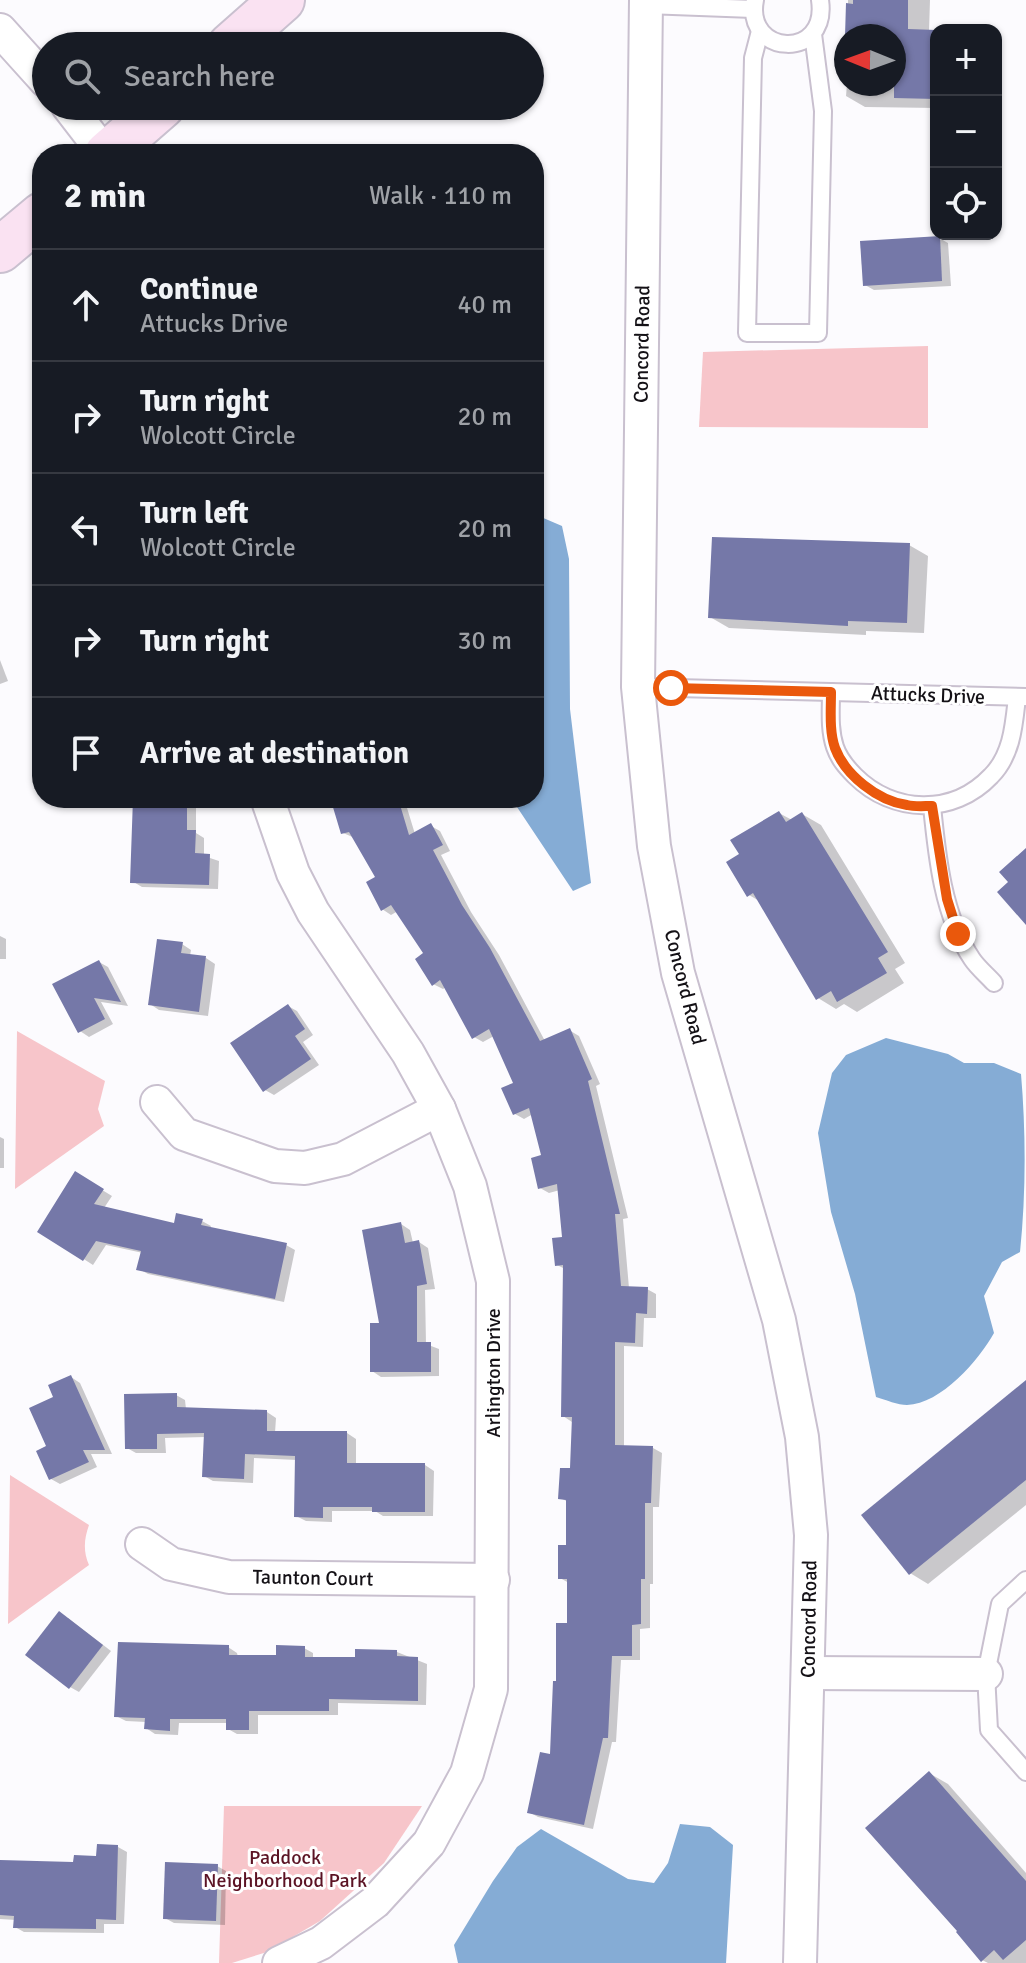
<!DOCTYPE html>
<meta charset="utf-8">
<style>
:root{--surface:#171b24;--page:#20242c;--text:#f1f3f6;--muted:#9ea1a6;--line:#363941}
body{margin:0;font-family:Signika,sans-serif;background:var(--page);color:var(--text)}
.controls{position:absolute;right:24px;top:24px;display:grid;overflow:hidden;border-radius:16px;box-shadow:0 2px 6px #0004}
.controls button{width:72px;height:72px;display:grid;place-items:center;padding:0;border:0;border-bottom:2px solid var(--line);background:var(--surface);color:var(--text);font:40px sans-serif}
.compass{position:absolute;left:834px;top:24px;width:72px;height:72px;border-radius:50%;background:var(--surface);box-shadow:0 2px 6px #0004;rotate:271deg}
.stop{position:absolute;width:24px;height:24px;margin:-18px;border:6px solid #ea580c;border-radius:50%;background:#fff}
.stop.end{background:#ea580c;border-color:#fff;box-shadow:0 2px 8px #0008}
.list{margin:0;padding:0;list-style:none}
h2{display:flex;justify-content:space-between;align-items:center;height:104px;margin:0;padding:0 32px;font-size:34px}
h2 small{font-size:26px;font-weight:400;color:var(--muted)}
.list li{display:grid;grid-template-columns:52px 1fr auto;gap:24px;align-items:center;box-sizing:border-box;height:112px;padding:0 32px;border-top:2px solid var(--line)}
.list b{display:block;font-size:30px;white-space:nowrap}
.list p{margin:0;font-size:26px;white-space:nowrap;color:var(--muted)}
.list em{font-size:26px;font-style:normal;color:var(--muted)}
.icon{flex:none;width:44px;height:44px;fill:none;stroke:currentColor;stroke-width:2;stroke-linecap:round;stroke-linejoin:round}
.map{position:relative;flex:none;width:1026px;height:1963px;overflow:hidden}
.search{position:absolute;background:var(--surface);box-shadow:0 2px 6px #0004;left:32px;top:32px;width:512px;height:88px;display:flex;align-items:center;gap:20px;box-sizing:border-box;padding:0 28px;border-radius:44px;color:var(--muted);font-size:30px}
.panel{position:absolute;background:var(--surface);box-shadow:0 2px 6px #0004;left:32px;top:144px;width:512px;height:664px;border-radius:32px}
.map>svg:first-child{display:block}
.green{fill:#f7c5ca}
.water{fill:#85acd5}
.shadow{fill:#0003}
.building{fill:#7578a8}
.lines{fill:none;stroke-linecap:round;stroke-linejoin:round}
.lane-casing{stroke:#c9c0cf;stroke-width:20}
.street-casing{stroke:#c9c0cf;stroke-width:36}
.secondary-casing{stroke:#c9c0cf;stroke-width:48}
.lane{stroke:#fff;stroke-width:16}
.street{stroke:#fff;stroke-width:32}
.secondary{stroke:#fae2f2;stroke-width:44}
.route{stroke:#ea580c;stroke-width:10}
.labels{text-anchor:middle;dominant-baseline:central;stroke-width:6;stroke-linejoin:round;paint-order:stroke}
.street-label{font-size:20px;fill:#141116;stroke:#fff}
.park-label{font-size:20px;fill:#5b1324;stroke:#fff}
</style>
<div class="map">
<svg width="1026" height="1963" viewBox="0 0 1026 1963">
<rect width="100%" height="100%" fill="#fcfbfe"/>
<g class="green">
<path d="M928,346V428L699,427L703,352Z"/>
<path d="M17,1031L105,1081L98,1109L104,1126L15,1189Z"/>
<path d="M10,1475L89,1525C84,1539 83,1551 89,1565L8,1624Z"/>
<path d="M224,1806H422L384,1863L320,1921L267,1952L232,1963H219Z"/>
</g>
<g class="water">
<path d="M534,514L562,526L569,559L570,709L591,883L573,891L511,798H534Z"/>
<path d="M886,1038L948,1054L964,1063H994L1021,1074C1026,1132 1026,1195 1020,1252L1002,1262L984,1296L994,1333C979,1360 941,1404 907,1405C898,1405 886,1400 876,1397L855,1294L831,1212L818,1133L832,1073L846,1055Z"/>
<path d="M680,1824L710,1827L733,1845L726,1963H458L454,1945L493,1881L517,1847L541,1829L628,1879L654,1883L668,1863Z"/>
</g>
<g class="shadow">
<path d="M848,0H930L929,32H936V108L865,107L846,96L847,84H894V36H848Z"/>
<path d="M939,238L948,243L951,286L874,290L865,285Z"/>
<path d="M909,545L928,556L924,633L866,631V635L729,628L710,617Z"/>
<path d="M0,660L8,681L0,684Z"/>
<path d="M129,798H196V833L204,838V856L219,861L218,889L142,887L132,881L135,809L129,805Z"/>
<path d="M339,798H404L415,834L431,826L440,831L450,851L441,855L471,912L499,955L545,1041L569,1030L579,1036L600,1084L596,1086L628,1218L623,1219L629,1288L647,1289L656,1294V1318H644L643,1347L624,1346V1447L653,1448L662,1453L659,1507H653V1584H650V1628L640,1629V1660H621L616,1742H612L593,1829L538,1817L529,1812L552,1756L558,1684L569,1625V1583L560,1578L568,1547V1502L561,1498L572,1470V1422L563,1416L565,1269L557,1265L564,1239L560,1190L549,1193L540,1188L544,1156L533,1114L524,1119L515,1114L516,1084L494,1036L483,1042L474,1037L446,987L443,989L433,984L425,954L398,911L391,915L382,909L378,878L355,838L343,833Z"/>
<path d="M779,813L792,820L802,814L821,825L905,963L895,969L904,983L857,1012L844,1004L836,1009L818,998L761,902L749,895L741,855Z"/>
<path d="M0,936L6,939V959H0Z"/>
<path d="M182,944L191,950L190,956L206,958L215,964L208,1016L159,1010L150,1004Z"/>
<path d="M99,962L108,967L128,1006L101,1002L113,1024L89,1037L80,1031Z"/>
<path d="M288,1006L297,1011L313,1035L303,1042L319,1065L274,1095L265,1090Z"/>
<path d="M0,1137L4,1139V1168H0Z"/>
<path d="M76,1174L112,1196L104,1208L175,1225L202,1221L211,1226L210,1229L286,1245L295,1250L284,1302L148,1274L139,1269L143,1253L106,1245L93,1265L40,1231Z"/>
<path d="M401,1224L410,1230L413,1243L419,1242L428,1248L435,1289L425,1290L426,1344L439,1349V1376L381,1377L372,1371Z"/>
<path d="M71,1377L80,1383L112,1454H91L97,1467L60,1484L51,1479L56,1398Z"/>
<path d="M1026,1383V1505L928,1584L910,1573Z"/>
<path d="M176,1395L185,1400L186,1409L267,1412L276,1418L275,1433H347L356,1439V1465H425L434,1471L433,1516H383L375,1511H332V1522L306,1521L296,1516L297,1460L254,1458L253,1483L213,1481L204,1476L206,1437L165,1438L166,1453H136L127,1448Z"/>
<path d="M68,1618L111,1651L79,1692L70,1687Z"/>
<path d="M228,1647L237,1653L238,1657H278L304,1648L313,1653V1659H357L397,1652L427,1664L426,1705L338,1703V1715H258V1734H237L228,1729V1723H179L178,1735L155,1734L146,1728V1722L126,1721L116,1716Z"/>
<path d="M929,1773L948,1784L1026,1873V1963H988L982,1960Z"/>
<path d="M118,1847L127,1852L124,1924H104V1933L24,1932L15,1927L16,1920L0,1919V1862L75,1864L98,1858Z"/>
<path d="M217,1866L226,1871L225,1925L174,1923L165,1918Z"/>
</g>
<g class="building">
<path d="M853,0H908V29L936,30V99L894,98V36H845L846,3L853,4Z"/>
<path d="M940,236L942,281L863,286L860,241Z"/>
<path d="M712,537L910,543L907,623L848,621V626L708,618Z"/>
<path d="M133,798H187V830H196L195,853L210,854L209,885L130,883Z"/>
<path d="M337,798H398L409,835L431,823L443,845L433,850L462,905L490,948L540,1041L570,1028L592,1079L588,1081L620,1214H615L621,1286L648,1287L647,1314L636,1313L635,1343L615,1342V1445L653,1446L651,1503H645V1579H641V1624L632,1625V1656H612L608,1738H603L584,1825L527,1813L540,1752L550,1754L553,1681H556V1623H567V1579H558V1545H566V1500L558,1499L560,1468H570L572,1417H561L563,1265L555,1266L552,1238L562,1237L557,1184L538,1189L531,1158L541,1155L529,1108L513,1115L501,1088L513,1083L489,1029L472,1039L440,980L432,986L415,959L423,953L391,905L381,911L366,882L375,877L349,832L341,834L332,804L338,802Z"/>
<path d="M779,811L786,822L802,812L888,952L878,958L887,973L837,1002L831,991L816,1000L753,893L747,897L726,862L739,854L730,840Z"/>
<path d="M1026,848V925L997,892L1008,882L999,872Z"/>
<path d="M157,939L183,942L181,953L206,956L199,1012L148,1005Z"/>
<path d="M99,960L121,1002L94,998L105,1019L78,1033L52,984Z"/>
<path d="M288,1004L305,1029L295,1036L311,1059L263,1092L230,1043Z"/>
<path d="M75,1171L104,1189L94,1204L174,1223L176,1213L203,1219L201,1225L287,1243L275,1299L136,1270L141,1251L96,1241L83,1261L37,1232Z"/>
<path d="M401,1222L405,1243L419,1240L427,1284L417,1286V1342H431V1372H370V1323H379L362,1230Z"/>
<path d="M71,1375L105,1450H83L89,1462L49,1480L36,1451L46,1446L29,1408L53,1397L48,1385Z"/>
<path d="M1026,1380V1480L909,1575L861,1515Z"/>
<path d="M177,1393V1407L267,1410V1431H347V1463H425V1512H372V1507H323V1518L294,1517L295,1456L245,1454L244,1479L202,1477L204,1433L157,1434V1449H125L124,1394Z"/>
<path d="M59,1611L103,1645L69,1689L25,1655Z"/>
<path d="M118,1642L229,1645V1655H276V1645L305,1646V1657H355V1649L397,1650V1656L418,1657V1701L329,1699V1711H249V1730H226V1719H170V1731L144,1729L145,1718L114,1717Z"/>
<path d="M929,1771L1026,1881V1940L1003,1960L994,1950L981,1962L956,1932L957,1931L865,1828Z"/>
<path d="M97,1844L118,1845L116,1920L96,1919V1929L13,1928L14,1916L0,1915V1860L73,1862L74,1855L96,1856Z"/>
<path d="M165,1862L218,1864L216,1921L163,1919Z"/>
</g>
<g class="lines">
<g class="lane-casing">
<g id="lane">
<path d="M755,0C744,56 829,61 820,0"/>
<path d="M646,5L753,9"/>
<path d="M760,31L753,58L747,333H818L823,111L813,34"/>
<path d="M638,687L1026,697"/>
<path d="M831,692C831,710 829,729 835,747C839,759 846,767 855,776C893,814 953,816 991,776C1012,755 1014,725 1017,697"/>
<path d="M932,806C937,857 943,916 972,959C978,968 987,975 994,983"/>
<path d="M1026,1580L1000,1604L986,1674L989,1730L1026,1772"/>
</g>
</g>
<g class="street-casing">
<g id="street">
<path d="M646,0L638,687L654,846L678,973L779,1320L802,1437L811,1535L800,1963"/>
<path d="M0,30L46,81"/>
<path d="M68,106L105,154"/>
<path d="M267,798L293,873L313,912L408,1053L439,1109L470,1186L493,1281L491,1689L467,1773L429,1843L375,1902L321,1943L279,1963"/>
<path d="M157,1102L184,1134L275,1166L305,1168L343,1159L439,1109"/>
<path d="M142,1544L171,1564L229,1577L493,1580"/>
<path d="M808,1673L986,1674"/>
</g>
</g>
<g class="secondary-casing">
<g id="secondary">
<path d="M230,46L282,0"/>
<path d="M107,154L162,106"/>
<path d="M0,250L42,215"/>
</g>
</g>
<use href="#lane" class="lane"/>
<use href="#street" class="street"/>
<use href="#secondary" class="secondary"/>
</g>
<g class="lines">
<path class="route" d="M671,688L831,692C831,710 829,731 835,748C845,775 878,801 907,805C915,807 924,806 932,806L947,899L958,934"/>
</g>
<g class="labels">
<g class="street-label">
<text transform="translate(642 344) rotate(-89)">Concord Road</text>
<text transform="translate(928 695) rotate(2)">Attucks Drive</text>
<text transform="translate(685 987) rotate(76)">Concord Road</text>
<text transform="translate(493 1373) rotate(-90)">Arlington Drive</text>
<text transform="translate(313 1578) rotate(1)">Taunton Court</text>
<text transform="translate(809 1619) rotate(-89)">Concord Road</text>
</g>
<g class="park-label">
<text x="285" y="1857">Paddock<tspan x="285" dy="23">Neighborhood Park</tspan></text>
</g>
</g>
</svg>
<div class="controls">
<button>+</button>
<button>−</button>
<button><svg class="icon" aria-label="locate" viewBox="0 0 24 24"><circle cx="12" cy="12" r="6"/><path d="M12 2v4M12 18v4M2 12h4M18 12h4"/></svg></button>
</div>
<svg class="compass" viewBox="-18 -18 36 36"><path d="M0-13l5 13h-10z" fill="#e53935"/><path d="M0 13l5-13h-10z" fill="#9ea1a6"/></svg>
<div class="stop" style="left:671px;top:688px"></div>
<div class="stop end" style="left:958px;top:934px"></div>
<div class="search"><svg class="icon" aria-label="search" viewBox="0 0 24 24"><circle cx="10" cy="10" r="6"/><path d="M15 15l6 6"/></svg>Search here</div>
<section class="panel">
<h2>2 min<small>Walk · 110 m</small></h2>
<ul class="list">
<li><svg class="icon" aria-label="ahead" viewBox="0 0 24 24"><path d="M12 20V5M6 11l6-6 6 6"/></svg><div><b>Continue</b><p>Attucks Drive</p></div><em>40 m</em></li>
<li><svg class="icon" aria-label="right" viewBox="0 0 24 24"><path d="M7 20v-9h11M14 6l5 5-5 5"/></svg><div><b>Turn right</b><p>Wolcott Circle</p></div><em>20 m</em></li>
<li><svg class="icon" aria-label="left" viewBox="0 0 24 24"><path d="M17 20v-9H6M10 6l-5 5 5 5"/></svg><div><b>Turn left</b><p>Wolcott Circle</p></div><em>20 m</em></li>
<li><svg class="icon" aria-label="right" viewBox="0 0 24 24"><path d="M7 20v-9h11M14 6l5 5-5 5"/></svg><div><b>Turn right</b></div><em>30 m</em></li>
<li><svg class="icon" aria-label="arrive" viewBox="0 0 24 24"><path d="M6 21V4h12l-3 4 3 4H6"/></svg><div><b>Arrive at destination</b></div></li>
</ul>
</section>
</div>
